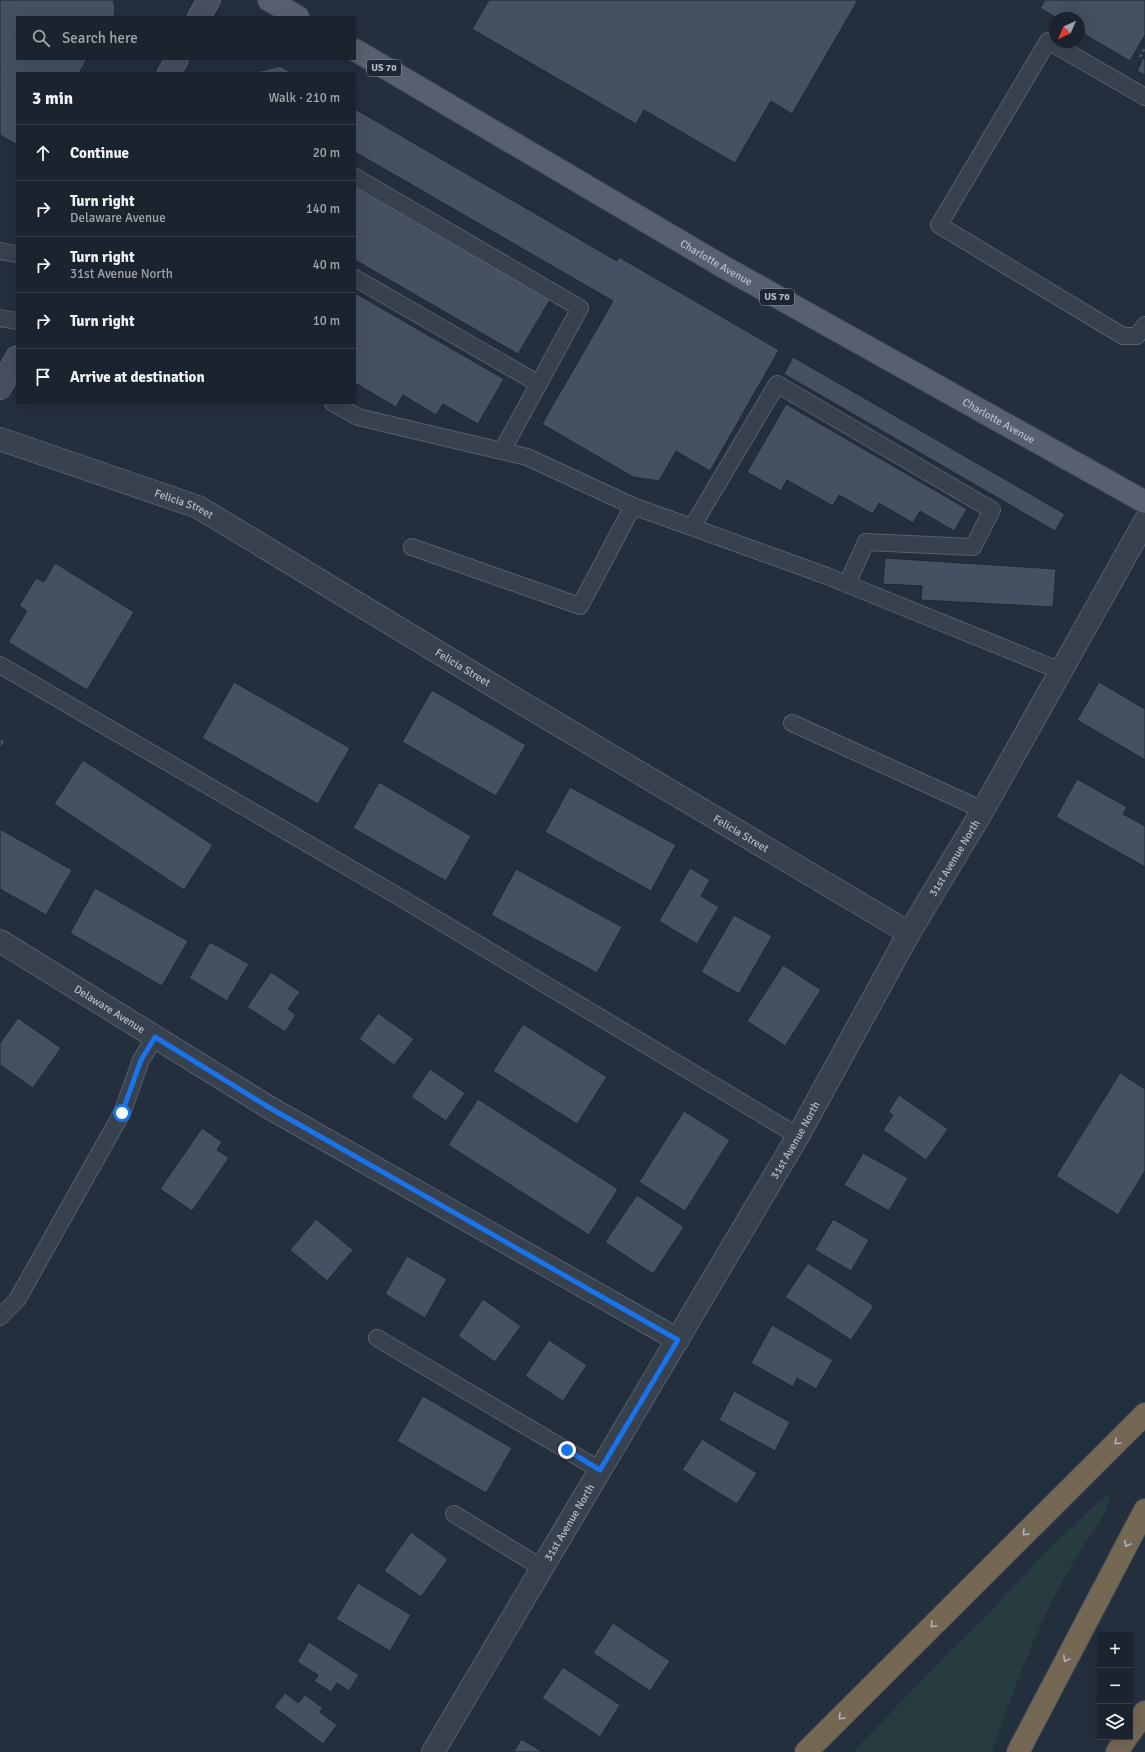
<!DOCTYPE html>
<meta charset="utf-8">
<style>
:root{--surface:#1b232e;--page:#282f3a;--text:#f1f3f6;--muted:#a0a4aa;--line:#39404a}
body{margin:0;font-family:Signika,sans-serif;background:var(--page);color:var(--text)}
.controls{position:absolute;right:12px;bottom:12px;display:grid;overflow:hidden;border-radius:0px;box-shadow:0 4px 16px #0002}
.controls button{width:36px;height:36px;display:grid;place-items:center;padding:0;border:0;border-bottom:1px solid var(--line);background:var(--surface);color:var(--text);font:20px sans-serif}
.compass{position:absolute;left:1049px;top:12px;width:36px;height:36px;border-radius:50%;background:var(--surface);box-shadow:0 4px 16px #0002;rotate:225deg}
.stop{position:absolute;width:12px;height:12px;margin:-9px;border:3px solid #1a73e8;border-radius:50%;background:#fff}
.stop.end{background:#1a73e8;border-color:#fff;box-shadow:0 1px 4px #0008}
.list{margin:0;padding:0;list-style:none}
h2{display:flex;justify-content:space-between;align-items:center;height:52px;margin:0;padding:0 16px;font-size:17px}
h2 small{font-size:13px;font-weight:400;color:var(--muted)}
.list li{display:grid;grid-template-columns:26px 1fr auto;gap:12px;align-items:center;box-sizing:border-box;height:56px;padding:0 16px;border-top:1px solid var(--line)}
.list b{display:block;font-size:15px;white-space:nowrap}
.list p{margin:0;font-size:13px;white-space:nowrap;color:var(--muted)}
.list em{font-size:13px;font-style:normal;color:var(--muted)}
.icon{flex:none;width:22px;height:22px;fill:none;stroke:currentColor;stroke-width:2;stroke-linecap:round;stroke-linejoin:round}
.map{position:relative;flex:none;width:1145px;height:1752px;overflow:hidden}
.search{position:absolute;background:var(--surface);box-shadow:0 4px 16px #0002;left:16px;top:16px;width:340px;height:44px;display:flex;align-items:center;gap:10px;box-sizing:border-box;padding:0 14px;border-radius:0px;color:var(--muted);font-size:15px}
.panel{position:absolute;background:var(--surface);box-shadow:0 4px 16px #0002;left:16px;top:72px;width:340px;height:332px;border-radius:0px}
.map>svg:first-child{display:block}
.green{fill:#263c3f}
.building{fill:#455162;stroke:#1f2835}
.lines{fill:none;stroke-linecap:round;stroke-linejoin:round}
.lane-casing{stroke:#565f6c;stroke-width:18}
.street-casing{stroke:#565f6c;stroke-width:24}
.secondary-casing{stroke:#565f6c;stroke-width:24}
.primary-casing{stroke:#414a57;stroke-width:24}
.highway-casing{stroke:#434c59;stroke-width:24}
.path{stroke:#44595c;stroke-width:2.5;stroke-dasharray:3 3;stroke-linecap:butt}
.lane{stroke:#38414e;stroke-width:16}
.street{stroke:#38414e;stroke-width:22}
.secondary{stroke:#465061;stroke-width:22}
.primary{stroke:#56606e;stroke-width:22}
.highway{stroke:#746855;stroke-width:22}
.oneway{stroke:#aeb4bd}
.route{stroke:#1a73e8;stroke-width:5}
.labels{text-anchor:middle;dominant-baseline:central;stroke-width:4;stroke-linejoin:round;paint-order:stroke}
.shield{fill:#1d2633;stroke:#878f9c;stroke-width:1}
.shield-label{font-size:10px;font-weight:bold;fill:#b4bcc9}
.street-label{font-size:11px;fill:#b4bcc9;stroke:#1d2633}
</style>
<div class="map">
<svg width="1145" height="1752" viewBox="0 0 1145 1752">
<rect width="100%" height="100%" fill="#242f3e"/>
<path class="green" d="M1109,1495C1109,1515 1090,1535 1080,1551C1042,1613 1015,1683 992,1752H853L944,1657L989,1613L1042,1556L1098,1502Z"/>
<g class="building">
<path d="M0,0H113L115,7L114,17H17V59H87L79,73H17V142L16,144L0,135Z"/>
<path d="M489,0H858L792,114L771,101L735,163L644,110L636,124L472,29Z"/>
<path d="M1045,0H1145V35L1130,61L1079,31V18H1057L1040,8Z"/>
<path d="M1143,58L1145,59V75L1137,71Z"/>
<path d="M280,66L292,73H252Z"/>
<path d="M355,109L617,261L619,257L779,350L710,471L676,451L659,481L633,477L542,424L613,301L355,152Z"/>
<path d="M355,184L551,298L518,354L355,260Z"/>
<path d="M355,293L504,379L478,424L443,404L436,415L403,395L396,407L355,383Z"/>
<path d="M793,357L1065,514L1055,531L784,374Z"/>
<path d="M786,404L967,509L954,531L920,511L913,523L879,503L873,514L839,495L833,506L787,480L781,491L747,472Z"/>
<path d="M885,558L1056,569L1053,607L921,600L922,586L883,584Z"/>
<path d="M55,563L134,612L87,690L8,642L27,611L19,606L36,578L44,582Z"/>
<path d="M234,682L350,748L318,804L202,738Z"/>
<path d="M1099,682L1145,709V760L1077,720Z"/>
<path d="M432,690L526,745L496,796L402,742Z"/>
<path d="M0,738L5,741L0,749Z"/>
<path d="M83,760L213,845L184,890L54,804Z"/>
<path d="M1077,779L1127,807L1123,814L1145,826V867L1056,817Z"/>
<path d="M379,782L471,836L446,881L353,828Z"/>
<path d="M570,787L676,845L651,891L545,832Z"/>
<path d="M0,829L72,870L46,915L0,889Z"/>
<path d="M690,868L710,880L701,896L719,907L697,944L659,921Z"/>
<path d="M516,869L622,927L597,973L491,915Z"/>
<path d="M95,888L188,941L162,986L70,933Z"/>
<path d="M734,915L772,936L739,994L701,972Z"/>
<path d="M210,942L249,964L227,1001L189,978Z"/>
<path d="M783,965L821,990L785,1046L747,1021Z"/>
<path d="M271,972L300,992L288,1009L296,1015L285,1032L247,1007Z"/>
<path d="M378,1013L414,1039L394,1065L359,1039Z"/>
<path d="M18,1018L61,1048L33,1088L0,1065V1043Z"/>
<path d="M523,1024L607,1077L577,1124L493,1071Z"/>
<path d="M430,1069L465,1093L446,1121L411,1097Z"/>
<path d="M1120,1073L1145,1089V1171L1118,1215L1056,1176Z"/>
<path d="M899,1095L948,1129L926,1160L883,1130L893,1115L888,1112Z"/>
<path d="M478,1099L618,1189L589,1235L448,1145Z"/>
<path d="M684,1111L730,1140L685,1211L639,1182Z"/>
<path d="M202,1128L222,1142L217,1150L229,1158L192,1211L160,1189Z"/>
<path d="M863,1153L908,1178L889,1211L844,1185Z"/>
<path d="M637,1195L684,1227L653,1274L605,1242Z"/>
<path d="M316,1219L353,1250L327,1281L290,1250Z"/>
<path d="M833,1219L869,1240L851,1271L815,1250Z"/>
<path d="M407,1256L447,1279L425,1318L385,1294Z"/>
<path d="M808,1263L874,1306L851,1340L785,1297Z"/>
<path d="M483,1299L521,1326L495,1362L458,1336Z"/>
<path d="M772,1325L833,1360L816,1389L797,1378L793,1387L751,1363Z"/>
<path d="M549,1340L587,1365L563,1401L525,1376Z"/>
<path d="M734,1391L790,1422L775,1451L719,1420Z"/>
<path d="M423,1396L512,1448L486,1493L397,1441Z"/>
<path d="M702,1439L757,1473L737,1504L682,1470Z"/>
<path d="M411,1532L448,1559L421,1597L384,1571Z"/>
<path d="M358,1583L411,1615L390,1651L336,1619Z"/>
<path d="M613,1623L670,1661L650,1691L593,1653Z"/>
<path d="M309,1642L359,1675L349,1691L337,1683L331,1692L314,1681L318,1675L297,1662Z"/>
<path d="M563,1667L620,1705L600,1737L542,1698Z"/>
<path d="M285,1693L298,1703L305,1695L323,1708L320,1712L337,1725L323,1744L274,1707Z"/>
<path d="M521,1739L543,1752H514Z"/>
</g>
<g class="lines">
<g class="lane-casing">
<g id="lane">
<path d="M1145,97L1048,41L939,225L1123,336H1137L1145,325"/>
<path d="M355,177L580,308L502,451"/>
<path d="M0,251L17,254"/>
<path d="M355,278L539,384"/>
<path d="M0,318L17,321"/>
<path d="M333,403L358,417L527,457L633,506L827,576L1061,671"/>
<path d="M692,527L777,384L992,510L973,547L866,542L847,584"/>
<path d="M412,547L580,606L633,506"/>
<path d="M0,665L396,895L798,1136"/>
<path d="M792,723L983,810"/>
<path d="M0,1317L17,1300L122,1113L141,1060L155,1037"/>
<path d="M377,1338L600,1470"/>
<path d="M454,1514L542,1568"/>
</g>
</g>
<g class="street-casing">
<g id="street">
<path id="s1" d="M0,439L198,507L517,700L909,933"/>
<path id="s2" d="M0,941L270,1108L678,1340"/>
<path id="s3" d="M433,1752L798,1136L909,933L983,810L1145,521"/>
</g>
</g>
<g class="secondary-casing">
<g id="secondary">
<path d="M199,17L209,0"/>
<path d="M169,73L177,59"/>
<path d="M0,388L17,357"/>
</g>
</g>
<g class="primary-casing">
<g id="primary">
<path d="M269,0L298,17"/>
<path id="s4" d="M355,50L722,266L1145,502"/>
</g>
</g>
<g class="highway-casing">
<g id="highway">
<path d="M1130,1733L1145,1712"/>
<path d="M806,1752L1145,1414"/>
<path d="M1018,1752L1145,1510"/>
<path d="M1117,1752L1127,1737"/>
</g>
</g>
<path class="path" d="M1140,57L1145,48"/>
<use href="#lane" class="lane"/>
<use href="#street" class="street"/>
<use href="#secondary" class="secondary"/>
<use href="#primary" class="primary"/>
<use href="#highway" class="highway"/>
</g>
<defs><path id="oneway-chevron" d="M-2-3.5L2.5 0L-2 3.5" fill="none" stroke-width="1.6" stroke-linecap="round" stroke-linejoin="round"/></defs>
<g class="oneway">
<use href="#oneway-chevron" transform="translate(1117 1442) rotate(135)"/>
<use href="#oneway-chevron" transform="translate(1025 1533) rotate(135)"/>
<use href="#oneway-chevron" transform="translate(1127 1544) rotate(118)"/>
<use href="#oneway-chevron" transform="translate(933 1625) rotate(135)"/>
<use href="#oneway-chevron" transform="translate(1066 1659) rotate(118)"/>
<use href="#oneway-chevron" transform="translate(841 1717) rotate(135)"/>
</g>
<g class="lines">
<path class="route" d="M122,1113L141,1060L155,1037L270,1108L678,1340L600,1470L567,1450"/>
</g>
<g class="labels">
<g class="shield">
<rect x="367" y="60" width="34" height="16" rx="3"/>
<rect x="760" y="289" width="34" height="16" rx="3"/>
</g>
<g class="shield-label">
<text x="384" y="68">US 70</text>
<text x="777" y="297">US 70</text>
</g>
<g class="street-label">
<text stroke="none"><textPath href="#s4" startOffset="419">Charlotte Avenue</textPath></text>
<text stroke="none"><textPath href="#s4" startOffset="743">Charlotte Avenue</textPath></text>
<text stroke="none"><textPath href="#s1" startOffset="195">Felicia Street</textPath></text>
<text stroke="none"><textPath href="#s1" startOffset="519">Felicia Street</textPath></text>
<text stroke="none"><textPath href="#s1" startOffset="843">Felicia Street</textPath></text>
<text stroke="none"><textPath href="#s3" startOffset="1035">31st Avenue North</textPath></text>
<text stroke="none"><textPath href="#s2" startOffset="129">Delaware Avenue</textPath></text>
<text stroke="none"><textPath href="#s3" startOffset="711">31st Avenue North</textPath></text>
<text stroke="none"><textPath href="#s3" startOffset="267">31st Avenue North</textPath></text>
</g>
</g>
</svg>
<div class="controls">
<button>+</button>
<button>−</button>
<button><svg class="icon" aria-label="layers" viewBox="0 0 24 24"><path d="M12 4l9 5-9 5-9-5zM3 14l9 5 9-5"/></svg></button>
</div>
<svg class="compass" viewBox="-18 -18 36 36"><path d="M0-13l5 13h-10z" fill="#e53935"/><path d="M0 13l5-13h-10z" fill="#a0a4aa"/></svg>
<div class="stop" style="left:122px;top:1113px"></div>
<div class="stop end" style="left:567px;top:1450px"></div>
<div class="search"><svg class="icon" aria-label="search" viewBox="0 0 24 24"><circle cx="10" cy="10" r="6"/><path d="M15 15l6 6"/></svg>Search here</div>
<section class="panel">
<h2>3 min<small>Walk · 210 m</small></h2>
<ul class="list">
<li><svg class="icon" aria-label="ahead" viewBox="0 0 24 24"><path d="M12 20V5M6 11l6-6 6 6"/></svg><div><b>Continue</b></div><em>20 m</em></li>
<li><svg class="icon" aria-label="right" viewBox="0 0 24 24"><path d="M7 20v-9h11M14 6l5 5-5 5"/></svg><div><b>Turn right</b><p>Delaware Avenue</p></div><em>140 m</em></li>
<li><svg class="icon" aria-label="right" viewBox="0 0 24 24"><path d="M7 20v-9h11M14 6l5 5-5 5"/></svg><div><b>Turn right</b><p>31st Avenue North</p></div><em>40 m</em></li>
<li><svg class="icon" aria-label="right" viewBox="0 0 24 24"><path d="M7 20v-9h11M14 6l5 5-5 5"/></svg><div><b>Turn right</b></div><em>10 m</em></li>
<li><svg class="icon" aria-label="arrive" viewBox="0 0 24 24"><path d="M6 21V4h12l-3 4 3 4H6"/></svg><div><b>Arrive at destination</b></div></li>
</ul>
</section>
</div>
